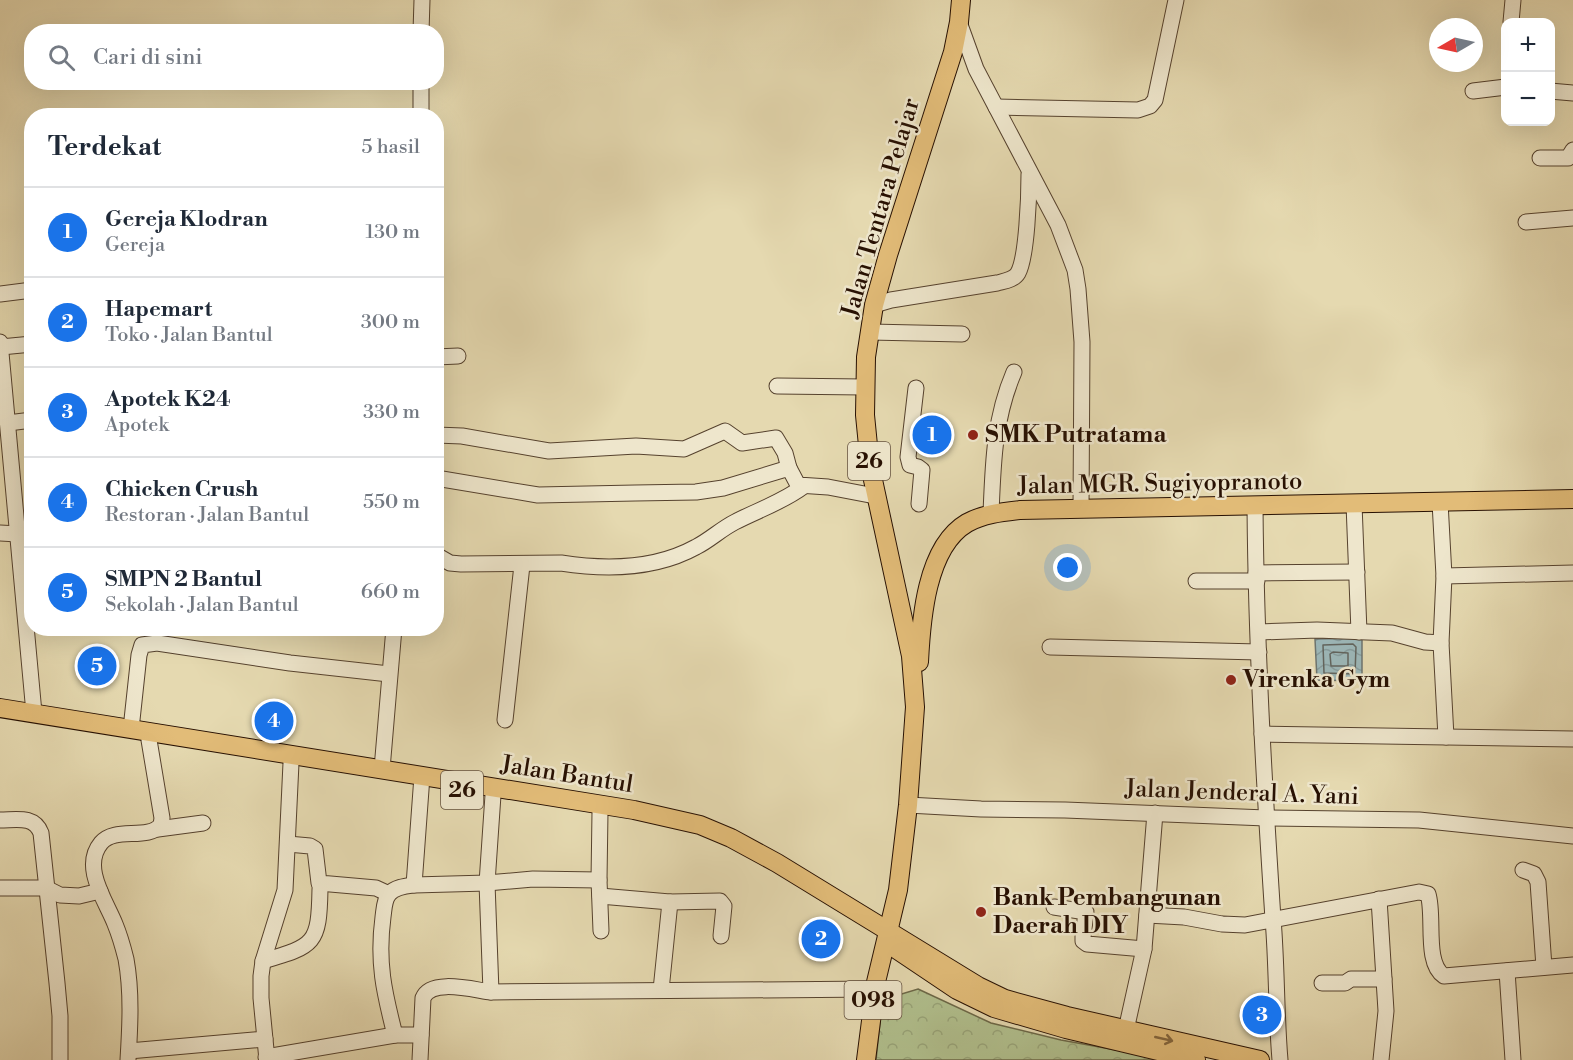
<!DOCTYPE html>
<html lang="id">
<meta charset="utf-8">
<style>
:root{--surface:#fff;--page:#f2f2f3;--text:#1f2937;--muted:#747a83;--line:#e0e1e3;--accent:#1a73e8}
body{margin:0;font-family:"Libre Bodoni",serif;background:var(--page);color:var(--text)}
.controls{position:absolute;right:18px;top:18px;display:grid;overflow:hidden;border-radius:12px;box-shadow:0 6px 24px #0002}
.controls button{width:54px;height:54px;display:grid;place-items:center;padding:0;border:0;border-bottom:2px solid var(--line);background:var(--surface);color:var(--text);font:30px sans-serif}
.compass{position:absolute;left:1429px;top:18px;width:54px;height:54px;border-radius:50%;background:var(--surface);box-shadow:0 6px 24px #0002;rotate:261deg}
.you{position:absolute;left:1068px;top:568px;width:21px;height:21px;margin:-15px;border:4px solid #fff;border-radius:50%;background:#1a73e8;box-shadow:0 0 0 9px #1a73e833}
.badge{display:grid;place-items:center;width:39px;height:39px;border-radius:50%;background:var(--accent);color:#fff;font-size:20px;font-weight:700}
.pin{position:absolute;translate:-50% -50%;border:3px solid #fff;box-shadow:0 2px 6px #0006}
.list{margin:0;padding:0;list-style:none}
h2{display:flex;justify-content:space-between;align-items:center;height:78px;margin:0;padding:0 24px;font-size:26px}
h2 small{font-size:20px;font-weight:400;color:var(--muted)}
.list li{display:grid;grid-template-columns:39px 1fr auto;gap:18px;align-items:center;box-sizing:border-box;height:90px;padding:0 24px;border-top:2px solid var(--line)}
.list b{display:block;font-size:22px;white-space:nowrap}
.list p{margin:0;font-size:20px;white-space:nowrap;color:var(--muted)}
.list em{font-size:20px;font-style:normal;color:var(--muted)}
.icon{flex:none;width:33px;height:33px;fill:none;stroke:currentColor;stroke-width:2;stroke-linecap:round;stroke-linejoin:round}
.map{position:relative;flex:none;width:1573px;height:1060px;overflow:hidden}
.search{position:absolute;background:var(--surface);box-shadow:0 6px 24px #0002;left:24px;top:24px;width:420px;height:66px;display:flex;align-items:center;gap:15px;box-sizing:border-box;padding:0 21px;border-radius:24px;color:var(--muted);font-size:22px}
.panel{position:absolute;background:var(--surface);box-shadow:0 6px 24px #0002;left:24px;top:108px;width:420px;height:528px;border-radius:24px}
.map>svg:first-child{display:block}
.park{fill:url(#park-crowns);stroke:#6c6848;stroke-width:1.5}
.water{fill:url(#water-waves);stroke:#6d746f;stroke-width:1.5}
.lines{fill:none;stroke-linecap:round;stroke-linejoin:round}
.shore{stroke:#62645d;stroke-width:1.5}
.minor-casing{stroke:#56422e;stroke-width:17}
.major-casing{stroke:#271002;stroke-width:20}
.minor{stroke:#eee6cc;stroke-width:15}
.major{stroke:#e2bc78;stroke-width:18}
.oneway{stroke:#84663d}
.poi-dot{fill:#8f2418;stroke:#eee6cc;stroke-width:2}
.labels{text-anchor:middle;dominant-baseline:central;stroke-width:5;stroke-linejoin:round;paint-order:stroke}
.shield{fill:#eee6cc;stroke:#63503f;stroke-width:1.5}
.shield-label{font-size:22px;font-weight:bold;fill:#271002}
.street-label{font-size:24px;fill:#271002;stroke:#eee6cc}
.poi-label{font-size:24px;font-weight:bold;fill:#271002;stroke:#eee6cc;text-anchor:start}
</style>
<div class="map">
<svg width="1573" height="1060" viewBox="0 0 1573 1060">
<defs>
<pattern id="park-crowns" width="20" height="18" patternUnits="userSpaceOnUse" patternTransform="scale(1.5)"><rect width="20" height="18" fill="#b1c08e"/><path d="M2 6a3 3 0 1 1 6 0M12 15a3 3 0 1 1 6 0" fill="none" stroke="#98a479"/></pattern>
<pattern id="water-waves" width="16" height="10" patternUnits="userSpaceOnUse" patternTransform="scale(1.5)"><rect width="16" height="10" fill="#9cb7b8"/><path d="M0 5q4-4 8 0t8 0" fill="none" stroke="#869c9d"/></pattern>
</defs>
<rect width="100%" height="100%" fill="#e5d9b0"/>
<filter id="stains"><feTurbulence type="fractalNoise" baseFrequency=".00333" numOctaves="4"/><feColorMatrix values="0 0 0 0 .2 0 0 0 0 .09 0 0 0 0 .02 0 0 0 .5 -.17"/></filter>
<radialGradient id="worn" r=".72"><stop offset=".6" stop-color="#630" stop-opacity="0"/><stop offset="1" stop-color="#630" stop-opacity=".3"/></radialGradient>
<path class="park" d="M918,989L991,1023L1061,1040L1171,1060H876L882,1004L887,996H895Z"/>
<path class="water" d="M1362,638V681L1317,680L1315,639Z"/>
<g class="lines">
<g class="shore">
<path d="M1353,644L1356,647L1355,674L1324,673L1323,645Z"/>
<path d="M1333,652L1348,653V666H1331L1330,654Z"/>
</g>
<g class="minor-casing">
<g id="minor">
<path d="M959,22L976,69L1058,225L1075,270L1078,289L1082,342L1081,509"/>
<path d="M1511,22L1513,0"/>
<path d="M421,32L422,0"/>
<path d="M421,82V116"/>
<path d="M1473,91L1506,87"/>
<path d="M1550,91L1573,93"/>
<path d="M996,107L1138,110L1150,106L1155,100L1176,0"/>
<path d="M1540,158H1568L1573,150"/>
<path d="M1526,222L1573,218"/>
<path d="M0,294L32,290"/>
<path d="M874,305L891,300L997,283C1004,281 1014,280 1018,273C1027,257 1029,195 1029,174"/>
<path d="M870,332L962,334"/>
<path d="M0,342L34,713"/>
<path d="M1,347L32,344"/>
<path d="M436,357L458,356"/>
<path d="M777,386L864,387"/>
<path d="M916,388L908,457L910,465L918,467L922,470L919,504"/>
<path d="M8,423L32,420"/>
<path d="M436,435L462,436L549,451L636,446L684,449L725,431L742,443L776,438L785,453L789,468"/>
<path d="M436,478L538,495L635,493L696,492L723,488L789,468L798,485L828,487L875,496"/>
<path d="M1440,502L1444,576L1441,643L1446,737"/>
<path d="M1354,504L1359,632"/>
<path d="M1255,505C1256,643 1264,781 1273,919C1277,966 1276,1013 1280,1060"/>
<path d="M991,514C993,463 994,419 1014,372"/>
<path d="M0,533L18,534"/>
<path d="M436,555L450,563L461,564L561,563C606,570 656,569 696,547C710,540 721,529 735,522C758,510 783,502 804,486"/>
<path d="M1256,573L1357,572"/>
<path d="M1444,576L1573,573"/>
<path d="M1196,581H1257"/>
<path d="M1259,632L1317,630L1392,633L1425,642L1441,643"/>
<path d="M1050,647L1259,652"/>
<path d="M505,720L522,565"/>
<path d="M131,729L139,655L142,645L157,643L290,663L389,674"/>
<path d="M1262,734L1573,739"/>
<path d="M382,769L394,628"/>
<path d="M908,805L981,809L1065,810L1266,818L1419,820L1573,836"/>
<path d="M600,812L599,880L601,931"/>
<path d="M0,820C16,820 34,815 41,833L57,983L60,1016V1060"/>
<path d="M158,829L203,823"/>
<path d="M288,844L310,846L315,849L319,883L376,888L389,894"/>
<path d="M1523,870L1534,874L1538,882L1544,967"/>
<path d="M414,885L422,776"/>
<path d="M0,888H46L60,895L79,896L100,891"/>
<path d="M600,896L670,902L720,901L724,906L721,936"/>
<path d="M1379,899L1386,1011L1381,1060"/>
<path d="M1054,907L1086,912L1083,937V941L1087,944L1144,949"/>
<path d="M1147,915L1184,917L1222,924L1245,925L1419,892L1428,894C1435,916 1424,963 1444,976L1573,965"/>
<path d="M263,961C315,946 319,944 320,889"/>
<path d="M1507,971L1513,1060"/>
<path d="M1322,983H1345L1351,979H1384"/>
<path d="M661,990L670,902"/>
<path d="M491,992L487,883L493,795"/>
<path d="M1126,1030L1144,949L1155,813"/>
<path d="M395,1035C384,992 377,962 383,917C384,910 384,900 389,894C395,887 406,886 414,885L487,883L533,879L599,880"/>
<path d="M129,1051L265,1039"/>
<path d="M266,1057L395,1035H421"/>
<path d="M128,1060C130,1027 132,992 126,959C123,947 120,936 115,924C106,901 81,867 101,843C115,826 147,841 161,825L162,818L149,740"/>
<path d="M267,1060L261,998V976L263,961L285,890L291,763"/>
<path d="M420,1060L423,998C431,978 474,990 491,992L875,989"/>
</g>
</g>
<g class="major-casing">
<g id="major">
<path d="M919,662C921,621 926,547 967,523C983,514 1002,512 1020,510L1573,499"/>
<path d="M0,708L634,810L700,825L731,838L777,863L978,986L1005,999L1067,1016L1260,1060"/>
<path d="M887,943L957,990L994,1008L1066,1029L1196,1060"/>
<path d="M866,1060L876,982L898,890L908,805L915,707L911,656L870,466L865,415L866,357L874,305L888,255L953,52L959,22L961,0"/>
</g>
</g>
<use href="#minor" class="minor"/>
<use href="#major" class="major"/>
</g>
<defs><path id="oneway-shaft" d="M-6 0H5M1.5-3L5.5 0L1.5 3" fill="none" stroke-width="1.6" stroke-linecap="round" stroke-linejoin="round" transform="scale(1.5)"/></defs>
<use class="oneway" href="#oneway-shaft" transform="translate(1164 1039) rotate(13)"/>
<g class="poi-dot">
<circle cx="973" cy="435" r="6"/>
<circle cx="1231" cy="680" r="6"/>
<circle cx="981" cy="912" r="6"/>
</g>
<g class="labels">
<g class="shield">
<rect x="848" y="442" width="42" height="38" rx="4.5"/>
<rect x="441" y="771" width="42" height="38" rx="4.5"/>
<rect x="844.5" y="981" width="57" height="38" rx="4.5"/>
</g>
<g class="shield-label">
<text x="869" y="461">26</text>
<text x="462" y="790">26</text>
<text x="873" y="1000">098</text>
</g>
<g class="street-label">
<text transform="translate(881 208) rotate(-74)">Jalan Tentara Pelajar</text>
<text transform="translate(1160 484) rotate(-1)">Jalan MGR. Sugiyopranoto</text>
<text transform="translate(567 775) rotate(9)">Jalan Bantul</text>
<text transform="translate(1242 793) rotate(2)">Jalan Jenderal A. Yani</text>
</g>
<g class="poi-label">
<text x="985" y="435">SMK Putratama</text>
<text x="1243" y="680">Virenka Gym</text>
<text x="993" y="898">Bank Pembangunan<tspan x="993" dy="28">Daerah DIY</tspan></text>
</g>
</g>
<rect width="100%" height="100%" filter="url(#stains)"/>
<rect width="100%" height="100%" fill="url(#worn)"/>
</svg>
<div class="controls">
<button>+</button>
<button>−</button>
</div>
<svg class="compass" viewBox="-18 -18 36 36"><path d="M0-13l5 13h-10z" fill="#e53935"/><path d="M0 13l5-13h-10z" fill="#747a83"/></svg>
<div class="you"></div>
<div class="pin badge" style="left:932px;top:435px">1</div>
<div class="pin badge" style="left:821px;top:939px">2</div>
<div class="pin badge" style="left:1262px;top:1015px">3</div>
<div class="pin badge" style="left:274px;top:721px">4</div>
<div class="pin badge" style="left:97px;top:666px">5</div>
<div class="search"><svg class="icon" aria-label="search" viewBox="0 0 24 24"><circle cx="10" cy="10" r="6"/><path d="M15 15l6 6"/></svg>Cari di sini</div>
<section class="panel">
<h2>Terdekat<small>5 hasil</small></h2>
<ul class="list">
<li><span class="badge">1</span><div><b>Gereja Klodran</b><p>Gereja</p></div><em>130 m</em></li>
<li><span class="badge">2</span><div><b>Hapemart</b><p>Toko · Jalan Bantul</p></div><em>300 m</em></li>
<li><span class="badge">3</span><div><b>Apotek K24</b><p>Apotek</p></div><em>330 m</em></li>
<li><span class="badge">4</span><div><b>Chicken Crush</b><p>Restoran · Jalan Bantul</p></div><em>550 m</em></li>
<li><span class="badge">5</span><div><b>SMPN 2 Bantul</b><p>Sekolah · Jalan Bantul</p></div><em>660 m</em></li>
</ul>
</section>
</div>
